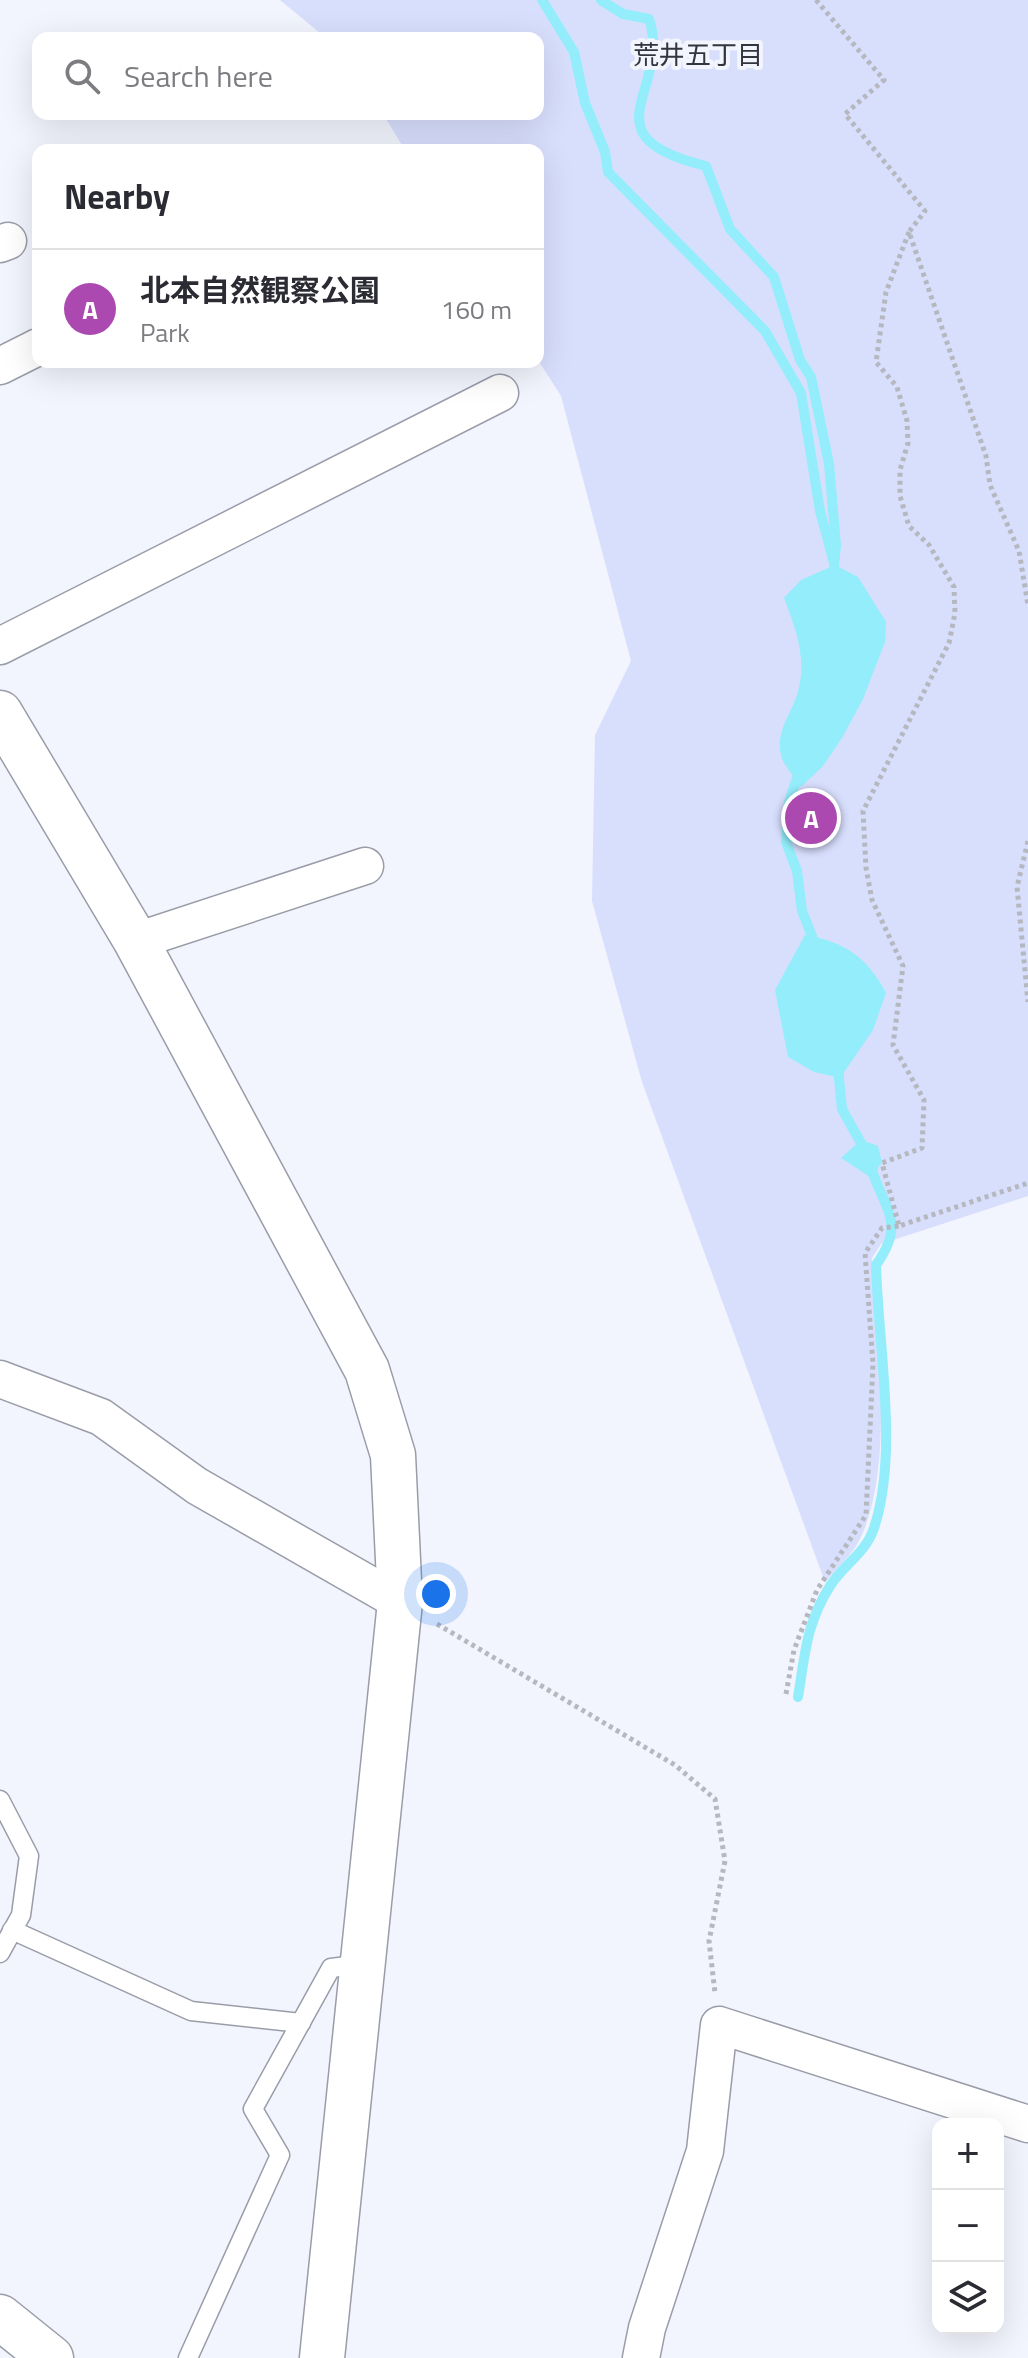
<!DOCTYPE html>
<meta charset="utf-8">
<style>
:root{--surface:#fff;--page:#f7f7f7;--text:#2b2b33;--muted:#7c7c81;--line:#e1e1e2;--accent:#ac49b0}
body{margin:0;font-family:"Titillium Web","Noto Sans JP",sans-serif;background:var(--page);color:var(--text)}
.controls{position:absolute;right:24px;bottom:24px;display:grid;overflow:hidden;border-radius:16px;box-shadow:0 8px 32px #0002}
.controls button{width:72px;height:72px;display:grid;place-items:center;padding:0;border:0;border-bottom:2px solid var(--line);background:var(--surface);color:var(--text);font:40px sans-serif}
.you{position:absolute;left:436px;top:1594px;width:28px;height:28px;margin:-20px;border:6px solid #fff;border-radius:50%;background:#1a73e8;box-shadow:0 0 0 12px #1a73e833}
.badge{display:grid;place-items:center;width:52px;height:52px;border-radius:50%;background:var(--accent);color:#fff;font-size:26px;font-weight:700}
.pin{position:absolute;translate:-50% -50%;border:4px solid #fff;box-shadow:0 2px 8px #0006}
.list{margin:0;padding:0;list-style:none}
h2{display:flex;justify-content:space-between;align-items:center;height:104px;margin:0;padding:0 32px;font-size:34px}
h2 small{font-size:26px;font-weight:400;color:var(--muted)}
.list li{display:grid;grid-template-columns:52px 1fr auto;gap:24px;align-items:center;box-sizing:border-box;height:120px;padding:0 32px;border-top:2px solid var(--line)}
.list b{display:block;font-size:30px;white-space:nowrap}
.list p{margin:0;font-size:26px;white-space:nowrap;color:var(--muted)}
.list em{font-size:26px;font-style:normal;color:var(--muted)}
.icon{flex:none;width:44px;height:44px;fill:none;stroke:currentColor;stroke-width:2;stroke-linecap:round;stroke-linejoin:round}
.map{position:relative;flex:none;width:1028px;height:2358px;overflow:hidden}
.search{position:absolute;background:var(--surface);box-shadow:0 8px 32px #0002;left:32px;top:32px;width:512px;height:88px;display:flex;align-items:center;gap:20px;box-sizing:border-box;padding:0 28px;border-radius:16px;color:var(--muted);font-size:30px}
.panel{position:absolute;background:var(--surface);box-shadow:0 8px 32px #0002;left:32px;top:144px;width:512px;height:224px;border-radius:16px}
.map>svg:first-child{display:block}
.green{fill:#d8dffd}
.water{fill:#93edfa}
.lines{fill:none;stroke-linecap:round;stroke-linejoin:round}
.stream{stroke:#93edfa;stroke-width:10}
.lane-casing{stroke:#9a9da8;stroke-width:21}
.street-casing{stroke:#9a9da8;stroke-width:39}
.secondary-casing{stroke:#9a9da8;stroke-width:47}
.primary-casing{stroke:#9a9da8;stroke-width:47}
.path{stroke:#b6b8c0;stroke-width:5;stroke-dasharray:4 4;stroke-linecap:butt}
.lane{stroke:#fff;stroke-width:18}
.street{stroke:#fff;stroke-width:36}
.secondary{stroke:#fff;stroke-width:44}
.primary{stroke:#fff;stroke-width:44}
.labels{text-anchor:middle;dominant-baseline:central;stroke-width:8;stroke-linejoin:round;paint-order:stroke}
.neighbourhood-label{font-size:26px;fill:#33353e;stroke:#f2f4fe}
</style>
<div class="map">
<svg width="1028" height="2358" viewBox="0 0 1028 2358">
<rect width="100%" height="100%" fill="#f2f4fe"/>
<path class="green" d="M280,0H1028V1196L881,1244L872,1258C877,1340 895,1466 860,1539C853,1554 836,1569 825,1582L642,1082L592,901L595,735L631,661L561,396L538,360V150H405L383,114H538V38H326Z"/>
<g class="water">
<path d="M835,565L858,577L886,622L885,642L863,699L842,738L823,766L801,787C795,777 783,765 781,755C775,733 791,714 797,695C808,661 796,629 784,598L801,580Z"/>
<path d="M805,935C845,942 867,957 886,993L873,1030L840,1078L814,1072L788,1057L775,990Z"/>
<path d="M861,1140L878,1146L882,1163L878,1167L876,1181L841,1158Z"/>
</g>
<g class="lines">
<g class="stream">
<path d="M542,0L574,52L585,103L605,152L608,172L765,331L801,393L820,511L834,563"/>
<path d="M601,0L623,14L649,19C673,89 582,136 706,166L730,229L774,277L800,360L811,377L829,464L836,545L833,576"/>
<path d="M800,769L789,802L786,842L797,871L802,911L817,949"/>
<path d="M838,1068L842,1109L866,1152"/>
<path d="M798,1697C805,1655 806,1624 830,1586C843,1565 866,1553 874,1528C899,1453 878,1345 876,1265C905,1224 887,1213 872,1171"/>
</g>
<g class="lane-casing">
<g id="lane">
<path d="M0,1800L29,1856L21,1915L0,1953"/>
<path d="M12,1930L191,2011L301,2023"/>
<path d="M188,2358L280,2155L253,2109L331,1968L363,1964"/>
</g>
</g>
<g class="street-casing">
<g id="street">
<path d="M0,244L8,241"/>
<path d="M0,366L38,347"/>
<path d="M0,646L500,393"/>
<path d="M136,941L365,866"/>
<path d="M0,1379L101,1417L197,1486L400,1602"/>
<path d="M641,2358L647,2328L705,2151L719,2025L1028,2124"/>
</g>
</g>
<g class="secondary-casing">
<path id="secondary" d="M0,713L136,941L367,1370L393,1455L400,1602L322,2358"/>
</g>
<g class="primary-casing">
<path id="primary" d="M0,2317L51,2358"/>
</g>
<g class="path">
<path d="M816,0L884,80L845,114L925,211L909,232L986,456L990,485L1019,551L1028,605"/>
<path d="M909,232L886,292L876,362L897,387L907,421L908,443L900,470V496L909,526L929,545L954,587L955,613L949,643L863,811L866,868L872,900L903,966L893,1045L924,1100L922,1148L882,1163L899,1226L1028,1183"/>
<path d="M1028,841L1017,887L1028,1002"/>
<path d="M437,1624L675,1765L715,1799L725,1861L709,1941L715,1993"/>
<path d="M786,1694L794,1650L817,1590L866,1515L873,1364L865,1253L882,1228L899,1226"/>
</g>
<use href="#lane" class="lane"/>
<use href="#street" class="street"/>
<use href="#secondary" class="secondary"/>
<use href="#primary" class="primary"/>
</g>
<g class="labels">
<g class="neighbourhood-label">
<text x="698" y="54">荒井五丁目</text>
</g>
</g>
</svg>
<div class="controls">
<button>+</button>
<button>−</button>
<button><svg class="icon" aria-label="layers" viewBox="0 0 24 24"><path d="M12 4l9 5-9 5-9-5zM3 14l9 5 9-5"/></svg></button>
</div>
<div class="you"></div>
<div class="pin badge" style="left:811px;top:818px">A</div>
<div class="search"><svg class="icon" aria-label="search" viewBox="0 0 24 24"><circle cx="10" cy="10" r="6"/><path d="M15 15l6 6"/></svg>Search here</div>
<section class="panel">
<h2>Nearby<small></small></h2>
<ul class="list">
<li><span class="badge">A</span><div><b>北本自然観察公園</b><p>Park</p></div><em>160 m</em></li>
</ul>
</section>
</div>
